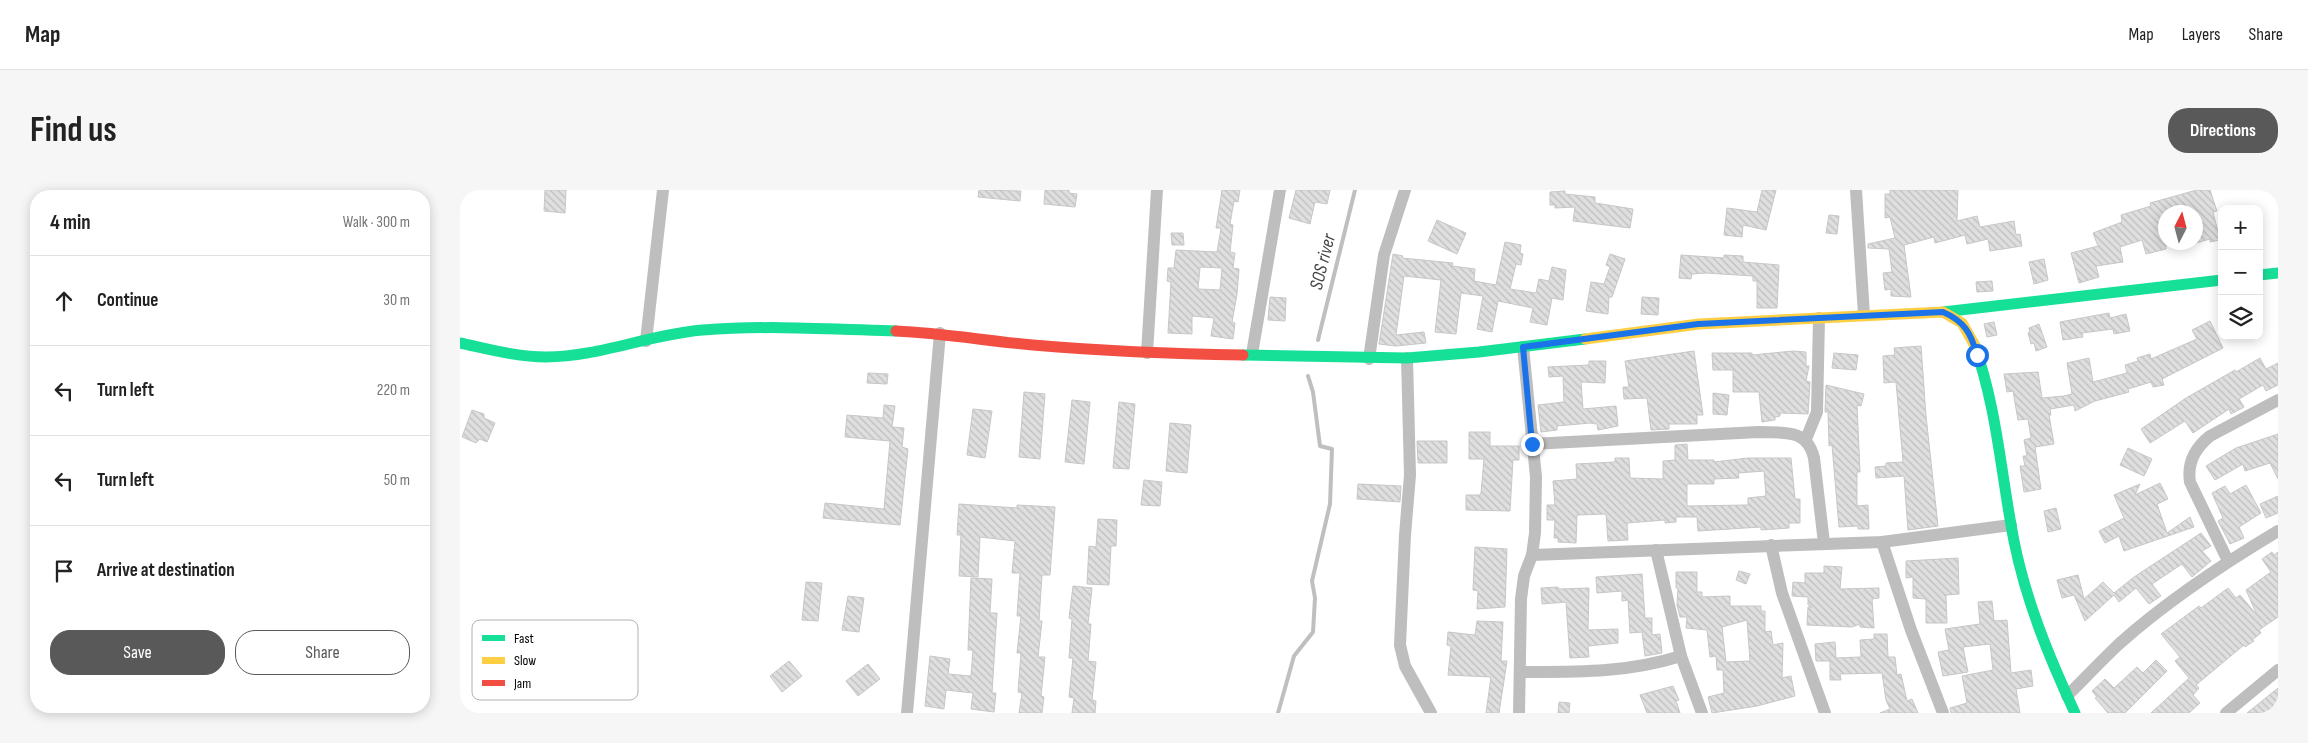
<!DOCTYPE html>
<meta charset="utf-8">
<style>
:root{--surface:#fff;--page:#f6f6f6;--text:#222;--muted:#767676;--line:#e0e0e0;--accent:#595959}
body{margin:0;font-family:"Sofia Sans Condensed",sans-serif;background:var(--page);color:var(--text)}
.controls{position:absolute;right:15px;top:15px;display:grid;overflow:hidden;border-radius:10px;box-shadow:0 2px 12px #0003}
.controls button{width:45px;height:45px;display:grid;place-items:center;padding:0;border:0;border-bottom:1px solid var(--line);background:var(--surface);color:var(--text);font:25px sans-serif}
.compass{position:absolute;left:1698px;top:15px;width:45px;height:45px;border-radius:50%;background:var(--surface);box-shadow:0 2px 12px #0003;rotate:6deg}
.stop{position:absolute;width:15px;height:15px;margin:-11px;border:4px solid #1a73e8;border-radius:50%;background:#fff}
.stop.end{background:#1a73e8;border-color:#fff;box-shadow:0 1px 5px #0008}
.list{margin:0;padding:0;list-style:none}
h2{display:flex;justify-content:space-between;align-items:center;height:65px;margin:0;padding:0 20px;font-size:21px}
h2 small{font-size:16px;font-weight:400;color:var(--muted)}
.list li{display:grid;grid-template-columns:32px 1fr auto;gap:15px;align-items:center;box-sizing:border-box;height:90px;padding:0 20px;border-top:1px solid var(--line)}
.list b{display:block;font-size:19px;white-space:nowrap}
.list em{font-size:16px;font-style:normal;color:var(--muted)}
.actions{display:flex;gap:10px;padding:15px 20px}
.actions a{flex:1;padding:11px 0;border:1px solid var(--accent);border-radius:20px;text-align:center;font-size:18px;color:var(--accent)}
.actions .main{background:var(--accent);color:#fff}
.icon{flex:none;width:28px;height:28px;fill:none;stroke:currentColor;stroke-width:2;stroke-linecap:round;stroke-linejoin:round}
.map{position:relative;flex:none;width:1818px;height:523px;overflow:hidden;border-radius:20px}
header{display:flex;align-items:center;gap:30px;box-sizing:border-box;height:70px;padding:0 25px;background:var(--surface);border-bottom:1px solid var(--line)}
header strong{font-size:24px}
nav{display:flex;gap:28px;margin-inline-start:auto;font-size:18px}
.intro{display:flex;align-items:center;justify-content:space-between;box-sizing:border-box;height:120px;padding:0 30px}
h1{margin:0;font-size:35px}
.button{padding:12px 22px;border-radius:20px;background:var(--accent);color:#fff;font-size:18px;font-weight:700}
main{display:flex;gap:30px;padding:0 30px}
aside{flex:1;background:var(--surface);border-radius:20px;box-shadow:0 2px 12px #0003}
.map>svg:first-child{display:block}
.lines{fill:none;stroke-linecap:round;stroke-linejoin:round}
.stream{stroke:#bfbfbf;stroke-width:4}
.building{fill:url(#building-back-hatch);stroke:#c7c7c7;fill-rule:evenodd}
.street{stroke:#bebebe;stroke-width:12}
.fast{stroke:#16e098;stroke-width:11}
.slow{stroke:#ffcf43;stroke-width:11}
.jam{stroke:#f24e42;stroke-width:11}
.route{stroke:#1a73e8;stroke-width:6}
.labels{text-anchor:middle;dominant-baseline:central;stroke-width:4;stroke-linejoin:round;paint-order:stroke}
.water-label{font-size:19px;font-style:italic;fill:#444;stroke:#fff}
.key{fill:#fff;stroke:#b2b2b2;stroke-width:1}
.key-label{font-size:14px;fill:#000}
</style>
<header>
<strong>Map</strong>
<nav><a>Map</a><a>Layers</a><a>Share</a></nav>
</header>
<div class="intro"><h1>Find us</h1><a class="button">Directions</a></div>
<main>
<aside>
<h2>4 min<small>Walk · 300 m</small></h2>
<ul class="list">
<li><svg class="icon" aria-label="ahead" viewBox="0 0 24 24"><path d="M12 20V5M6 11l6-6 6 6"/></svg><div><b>Continue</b></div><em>30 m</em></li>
<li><svg class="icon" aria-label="left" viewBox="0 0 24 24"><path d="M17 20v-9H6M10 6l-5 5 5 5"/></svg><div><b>Turn left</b></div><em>220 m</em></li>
<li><svg class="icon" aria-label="left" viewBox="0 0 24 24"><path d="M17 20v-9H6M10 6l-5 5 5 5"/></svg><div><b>Turn left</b></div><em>50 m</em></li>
<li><svg class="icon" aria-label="arrive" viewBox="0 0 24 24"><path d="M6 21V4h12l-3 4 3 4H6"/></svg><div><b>Arrive at destination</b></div></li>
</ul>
<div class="actions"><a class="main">Save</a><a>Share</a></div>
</aside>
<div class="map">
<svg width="1818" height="523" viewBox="0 0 1818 523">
<defs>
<pattern id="building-back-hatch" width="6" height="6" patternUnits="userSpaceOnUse" patternTransform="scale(1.25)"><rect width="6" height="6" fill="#dfdfdf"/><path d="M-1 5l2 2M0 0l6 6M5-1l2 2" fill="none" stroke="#bebebe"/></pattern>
</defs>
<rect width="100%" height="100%" fill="#fff"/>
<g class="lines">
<g class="stream">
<path d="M858,150L895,0"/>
<path d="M818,523L834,466L853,442L855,408L852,391L870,314L872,259L860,256L853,202L848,186"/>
</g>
</g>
<g class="building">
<path d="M85,0H106L105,23L84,21Z"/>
<path d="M519,0L561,1L560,11L518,7Z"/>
<path d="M585,0H609V3L617,4L615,17L584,14Z"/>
<path d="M762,0H780L778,12L774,11L770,34L773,35L770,62L775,63L773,78L779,79L777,104L772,132L775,133L773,149L751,146L754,128L732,126V144L708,143L711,92L707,91L708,78H714L716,60L757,62L761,38H756ZM740,77L762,78L760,100L738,99Z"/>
<path d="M836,0H870L867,14L855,12L850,34L829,28Z"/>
<path d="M1302,0H1316L1306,40L1283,35L1282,47L1264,45L1267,18L1297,22Z"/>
<path d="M1430,0H1498L1497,31L1517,26L1520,37L1554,31L1556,45L1560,44L1562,56L1530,61L1528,49L1507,54L1505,45L1475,53L1474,47L1444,55L1451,107L1431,106V99L1425,100L1423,83L1432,82L1429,59L1408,58V54L1435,48L1430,27L1425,28V4H1430Z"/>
<path d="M1737,0H1750L1757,21L1753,22L1760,50L1750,52V49L1736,53V19L1722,22H1706V59L1686,64L1682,50L1660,57L1663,72L1636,76L1639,87L1619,93L1611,63L1638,56L1633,43L1662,32L1661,25L1691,16L1690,13Z"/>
<path d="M1105,1V4L1135,7V13L1173,19L1170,38L1113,31L1115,17L1095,18V15H1090V2Z"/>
<path d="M1369,25L1379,26L1377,44L1366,43Z"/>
<path d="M977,30L1006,43L997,64L968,51Z"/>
<path d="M711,43H723L724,55H712Z"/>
<path d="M1045,52L1061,55L1060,63L1063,64L1061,75L1056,74L1050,99L1076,103L1079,89L1089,91L1092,77L1106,80L1103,110L1092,108L1087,135L1070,132L1073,118L1038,111L1032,142L1017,139L1023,106L1001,103L996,144L975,142L981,90L944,86L936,145L964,142L966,153L936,156L919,154L933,64L943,66L942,68L993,73L992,76L1015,79L1014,91L1036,95Z"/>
<path d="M1150,64L1165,69L1152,107H1149L1148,124L1126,121L1131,92L1144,94L1150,77L1146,75Z"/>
<path d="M1221,65L1264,68V65L1283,66V72L1319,75L1317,118H1297V91H1293V86L1246,83L1232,84L1231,89L1219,88Z"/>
<path d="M1584,69L1588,90L1574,94L1569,72Z"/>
<path d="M1532,91L1533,101L1517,102L1516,92Z"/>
<path d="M810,107L826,108L825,131L808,130Z"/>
<path d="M1182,107L1199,108L1198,125L1181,124Z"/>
<path d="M1649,123L1650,128L1666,124L1670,141L1654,144L1653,139L1622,143L1623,147L1603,150L1600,132Z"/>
<path d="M1750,131L1763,158L1702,189L1704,195L1693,197L1691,192L1668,199L1669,202L1635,211L1615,221L1614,215L1590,219L1591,225H1589L1594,254L1575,257L1581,299L1564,302L1560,276H1565L1563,266H1567L1564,250L1571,248L1568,229L1558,230L1553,201L1547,202L1544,184L1578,182L1582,208L1604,206L1612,204L1607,173L1629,168L1633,192L1667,183L1665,175L1678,171L1677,168L1690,164L1691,169L1737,149L1732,140Z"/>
<path d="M1534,132L1537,145L1527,147L1524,134Z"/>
<path d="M1579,134L1587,157L1576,161L1574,153L1571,154L1568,143L1570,142L1569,138Z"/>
<path d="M1461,156L1466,226L1478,336L1448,340L1444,286L1416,288L1415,277L1426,276V273L1443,272L1436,192L1424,193L1423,166L1435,165L1434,158Z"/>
<path d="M1234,161L1243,225H1237V234H1209V239L1191,240L1187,208L1164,209L1163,197H1169L1165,171Z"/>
<path d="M1333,161L1346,162V176H1349L1346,191L1350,192L1348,224L1320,223V226L1315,227V230L1302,232L1299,202H1273V180H1253L1252,163H1292V165Z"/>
<path d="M1374,163L1398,165L1396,180L1372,178Z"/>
<path d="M1800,168L1806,179L1818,173V195L1806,201L1803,195L1779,209L1784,217L1771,224L1769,219L1733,243L1725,231L1690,253L1681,239L1726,208L1775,180L1776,182Z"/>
<path d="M1129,171H1146L1145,193L1121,192L1123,219L1156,216L1158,236L1138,240L1137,234L1130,233L1097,236V240L1081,242L1078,215L1104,212L1103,186L1089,187L1088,177L1129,175Z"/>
<path d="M408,183L428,184L427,194L407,193Z"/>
<path d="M1366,195L1404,204L1401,216L1397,215L1400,282H1397V316L1408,315L1409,339H1398V336L1379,337L1372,255L1369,256L1368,222H1365Z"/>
<path d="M564,202L585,204L580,269L559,267Z"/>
<path d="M1253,203L1269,205L1267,225L1253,224Z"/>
<path d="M612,210L630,212L624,274L605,272Z"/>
<path d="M659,212L675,214L669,279L653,278Z"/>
<path d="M424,215L435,216L432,237L444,238L442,257L448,259L440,335L363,328L365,313L424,319L430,251L385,247L387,225L423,228Z"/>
<path d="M513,219L532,221L525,268L507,265Z"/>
<path d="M12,220L24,224V228L35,233L27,252L20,249L16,253L2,247Z"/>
<path d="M710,233L731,235L727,283L706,281Z"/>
<path d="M1009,242H1030V256H1059V270H1053L1050,321L1006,320V305H1020L1021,303L1024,269H1009Z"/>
<path d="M1818,244V289L1810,273L1785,281L1783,274L1755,290L1746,276L1776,258Z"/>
<path d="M957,251H987V273H958Z"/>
<path d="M1227,254L1228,270H1254V272L1288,268H1331L1335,309H1340V333H1329V338L1301,340V337L1238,341L1237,327H1216V332L1205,333V330L1167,333L1168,350L1148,351L1146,324L1117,325L1116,353L1098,352V348H1094L1095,330H1087V315H1095L1093,291L1117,289L1116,274L1155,272V268H1169L1170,288L1203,289V271L1215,270V255ZM1304,281L1306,306L1288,308V315L1227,316V294H1254V289L1279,288L1278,283Z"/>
<path d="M1668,258L1692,269L1684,286L1660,275Z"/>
<path d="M684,290L702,292L700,316L681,315Z"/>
<path d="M1700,293L1708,309L1697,314L1707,343L1730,327L1734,337L1664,361L1659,346L1645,353L1639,341L1664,328L1654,305L1680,294L1675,305Z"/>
<path d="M898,294L941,296L940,312L897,309Z"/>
<path d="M1786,295L1801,323L1779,337L1784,348L1770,354L1758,331L1763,328L1752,303L1765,296L1770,304Z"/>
<path d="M1818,306V323L1806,328L1800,314Z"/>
<path d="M499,314L557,318V315L595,317L590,385H582L579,431H582L578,467H585L581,506L584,507L582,523H559L562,503L558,502L561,463H557L561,426H557L560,383H552L555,351L520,347L518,387L499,386L501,345H497Z"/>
<path d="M1596,318L1601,339L1588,342L1584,321Z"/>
<path d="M638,329L657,330L656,356H651L649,395L627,394L629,356L636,357Z"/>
<path d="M1741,343L1751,356L1742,361L1751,371L1732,387L1722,374L1692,394L1701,406L1689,414L1676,398L1659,412L1654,405L1625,431L1614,405L1602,408L1597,390L1618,385L1624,409L1643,392L1654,403L1674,387Z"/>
<path d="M1015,357L1047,359L1045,417L1017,419L1018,401L1013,400Z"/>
<path d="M1812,362L1814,365L1818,362V427L1799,440L1801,443L1792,450L1794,451L1785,457L1784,455L1736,495L1739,498L1733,505L1740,513L1729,523H1691L1729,488L1715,471L1720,467L1701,444L1739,416L1741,418L1768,398L1776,408L1780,405L1797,425L1786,400L1811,382L1802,369Z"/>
<path d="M1498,368L1499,404L1486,405L1487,433H1466V409L1453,408V387L1446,388V371Z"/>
<path d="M1364,376L1382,377L1380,399L1419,398V408L1412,409L1414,438L1400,437V434L1392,437L1347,435L1348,417H1352L1348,415V407L1332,406L1333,392L1345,393V383H1364Z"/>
<path d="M1279,381L1290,384L1286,394L1276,390Z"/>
<path d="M1216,382H1237V402H1242V407L1270,406V416H1301V421H1305V442L1311,441L1313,455L1323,453L1322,488L1331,486L1335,506L1297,516L1252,523L1248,507L1264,503L1263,480H1257L1256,466L1250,467L1247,440L1226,438L1227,427H1220L1217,415L1218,398H1216ZM1287,430L1290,471L1266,472L1262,437Z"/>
<path d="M1182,384L1185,428H1192V445L1200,444L1202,463L1185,466L1182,442L1170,443L1168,410L1162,411V401L1137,403L1136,387Z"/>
<path d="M511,388L532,389L530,423H537L532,503H536L534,522L511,519L513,503L486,500L484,519L465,516L470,466L490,469L488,484L511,486L513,460H508Z"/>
<path d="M346,392L362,393L358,431L342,430Z"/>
<path d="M613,396L632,398L628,434H631L628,471L636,472L632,510L636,511L635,523H612L614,508L609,507L613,468H609L612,429L609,428Z"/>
<path d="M1098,397L1099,399L1129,398L1128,440L1158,439V453L1128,456L1129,467L1110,468L1106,412L1082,414L1081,398Z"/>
<path d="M388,406L404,408L399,442L382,440Z"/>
<path d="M1532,411L1534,431L1547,430L1551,483L1571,480L1573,496L1556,499L1560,523H1491L1490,518L1507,513L1502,486L1533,480L1530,454L1503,457L1508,482L1483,486L1478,462L1489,460L1485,439L1520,434L1518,412Z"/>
<path d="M1017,431L1043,432L1041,471H1047L1039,523H1026L1031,487L988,485L991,456L987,455L988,442L1015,445Z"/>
<path d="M1414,444H1427L1428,467H1435L1437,485L1441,484L1447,511L1452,509L1458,523H1420L1430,519L1426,510L1422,483L1380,484L1381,490H1370V471H1356L1355,454L1375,452L1376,468L1401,467L1400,450L1414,449Z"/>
<path d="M1696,470L1707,481L1665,523H1648L1635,508L1637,507L1632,501L1645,489L1654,498L1677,477L1683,483Z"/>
<path d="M329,471L342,486L322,502L310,486Z"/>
<path d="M408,474L420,489L398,506L386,491Z"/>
<path d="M1213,496L1219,510L1216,511L1220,523H1187L1180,505Z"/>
<path d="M1818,498V523H1787Z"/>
<path d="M1099,512L1110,513L1109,523H1098Z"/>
</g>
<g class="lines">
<g class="street">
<path d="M1396,0L1404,125"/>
<path d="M186,151L203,0"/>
<path d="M687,163L697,0"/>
<path d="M792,164L820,0"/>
<path d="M947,168L950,285L945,345L940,455L945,476L971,523"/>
<path d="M909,169L924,65L945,0"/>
<path d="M1346,249L1357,222L1359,128"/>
<path d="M1072,254L1298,242C1323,243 1347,238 1354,268L1364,353"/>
<path d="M1422,352L1451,440L1483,523"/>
<path d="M1311,355L1322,403L1365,523"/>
<path d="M1196,360L1221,466L1242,523"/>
<path d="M1072,365L1422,352L1551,335"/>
<path d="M1768,371L1730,292C1727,273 1735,258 1750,246L1818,210"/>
<path d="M1061,482C1117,482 1167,483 1221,466"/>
<path d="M1607,506C1624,489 1641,471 1659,454C1707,411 1763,374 1818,341"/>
<path d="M447,523L480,143"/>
<path d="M1059,523L1061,409L1064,386L1072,365L1075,343L1076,287L1063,157"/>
<path d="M1766,523L1818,480"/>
</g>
<g class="fast">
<path d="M1799,85L1818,83"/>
<path d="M1483,122L1762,90"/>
<path d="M0,153C28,159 57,167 86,167C139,167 190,144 243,140C307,135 372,139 436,141"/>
<path d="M1514,154C1537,217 1541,285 1554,351C1566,411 1589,467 1615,523"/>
<path d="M783,165L947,168L1019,162L1125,149"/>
</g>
<path class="slow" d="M1125,149L1239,134L1483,122L1502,133L1514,154"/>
<path class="jam" d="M436,141C483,143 527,151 573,155C643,161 713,164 783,165"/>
</g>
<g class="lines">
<path class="route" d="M1072,254L1063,157L1238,134L1483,122C1504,131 1511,143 1517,165"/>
</g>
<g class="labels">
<g class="water-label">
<text transform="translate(863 72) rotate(-76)">SOS river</text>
</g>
</g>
<rect x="12" y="430" width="166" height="80" rx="8" class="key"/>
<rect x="22" y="445" width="23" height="6" fill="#16e098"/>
<rect x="22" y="467" width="23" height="7" fill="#ffcf43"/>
<rect x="22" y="490" width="23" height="6" fill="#f24e42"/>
<g class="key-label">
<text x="54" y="453">Fast</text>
<text x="54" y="475">Slow</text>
<text x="54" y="498">Jam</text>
</g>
</svg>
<div class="controls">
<button>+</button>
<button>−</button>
<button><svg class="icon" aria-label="layers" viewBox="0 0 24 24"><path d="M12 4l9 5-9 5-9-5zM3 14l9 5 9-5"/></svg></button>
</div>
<svg class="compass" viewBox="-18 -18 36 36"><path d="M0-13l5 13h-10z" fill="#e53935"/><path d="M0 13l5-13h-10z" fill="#767676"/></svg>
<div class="stop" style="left:1517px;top:165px"></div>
<div class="stop end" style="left:1072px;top:254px"></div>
</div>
</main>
